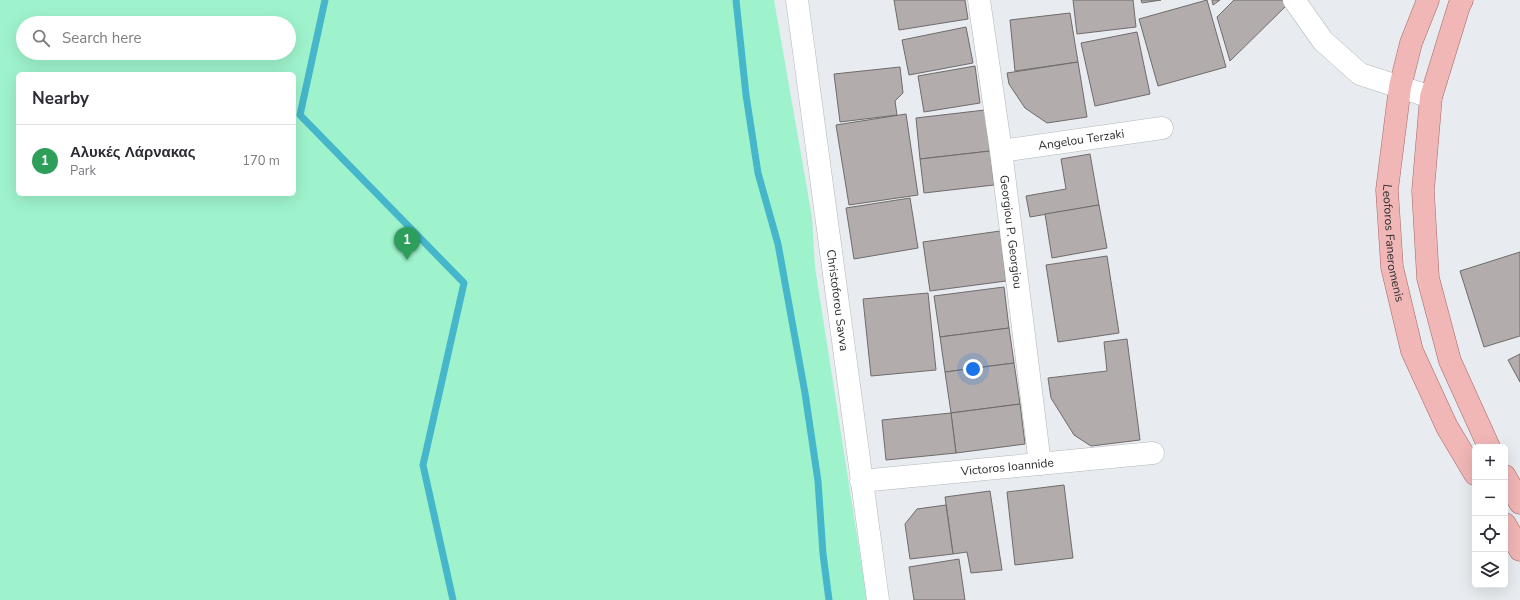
<!DOCTYPE html>
<meta charset="utf-8">
<style>
:root{--surface:#fff;--page:#f7f7f7;--text:#2b2b33;--muted:#7c7c81;--line:#e1e1e2;--accent:#736be6}
body{margin:0;font-family:"Nunito Sans",sans-serif;background:var(--page);color:var(--text)}
.controls{position:absolute;right:12px;bottom:12px;display:grid;overflow:hidden;border-radius:6px;box-shadow:0 4px 16px #0002}
.controls button{width:36px;height:36px;display:grid;place-items:center;padding:0;border:0;border-bottom:1px solid var(--line);background:var(--surface);color:var(--text);font:20px sans-serif}
.you{position:absolute;left:973px;top:369px;width:14px;height:14px;margin:-10px;border:3px solid #fff;border-radius:50%;background:#1a73e8;box-shadow:0 0 0 6px #1a73e833}
.badge{display:grid;place-items:center;width:26px;height:26px;border-radius:50%;background:var(--accent);color:#fff;font-size:13px;font-weight:700}
.pin{position:absolute;translate:-50% -33px;filter:drop-shadow(0 1px 2px #0008)}
.pin::after{content:'';position:absolute;top:21px;width:14px;height:12px;background:inherit;clip-path:polygon(0 0,100% 0,50% 100%)}
.list{margin:0;padding:0;list-style:none}
h2{display:flex;justify-content:space-between;align-items:center;height:52px;margin:0;padding:0 16px;font-size:17px}
h2 small{font-size:13px;font-weight:400;color:var(--muted)}
.list li{display:grid;grid-template-columns:26px 1fr auto;gap:12px;align-items:center;box-sizing:border-box;height:72px;padding:0 16px;border-top:1px solid var(--line)}
.list b{display:block;font-size:15px;white-space:nowrap}
.list p{margin:0;font-size:13px;white-space:nowrap;color:var(--muted)}
.list em{font-size:13px;font-style:normal;color:var(--muted)}
.icon{flex:none;width:22px;height:22px;fill:none;stroke:currentColor;stroke-width:2;stroke-linecap:round;stroke-linejoin:round}
.map{position:relative;flex:none;width:1520px;height:600px;overflow:hidden}
.search{position:absolute;background:var(--surface);box-shadow:0 4px 16px #0002;left:16px;top:16px;width:280px;height:44px;display:flex;align-items:center;gap:10px;box-sizing:border-box;padding:0 14px;border-radius:22px;color:var(--muted);font-size:15px}
.panel{position:absolute;background:var(--surface);box-shadow:0 4px 16px #0002;left:16px;top:72px;width:280px;height:124px;border-radius:6px}
.map>svg:first-child{display:block}
.green{fill:#9ef3cc;fill-rule:evenodd}
.lines{fill:none;stroke-linecap:round;stroke-linejoin:round}
.stream{stroke:#46b6cb;stroke-width:7}
.building{fill:#b2adac;stroke:#6f6b6a}
.minor-casing{stroke:#b3b7ba;stroke-width:23}
.major-casing{stroke:#a66667;stroke-width:23}
.minor{stroke:#fff;stroke-width:22}
.major{stroke:#f1b6b6;stroke-width:22}
.labels{text-anchor:middle;dominant-baseline:central;stroke-width:3;stroke-linejoin:round;paint-order:stroke}
.street-label{font-size:12px;fill:#2c2d2e;stroke:#fff}
</style>
<div class="map">
<svg width="1520" height="600" viewBox="0 0 1520 600">
<rect width="100%" height="100%" fill="#e8ebef"/>
<path class="green" d="M0,0H774L812,217L815,267L867,600H0ZM23,23H289V53H23ZM18,74H294V194H18Z"/>
<g class="lines">
<g class="stream">
<path d="M325,0L300,115L464,283L423,465L453,600"/>
<path d="M736,0L746,95L758,173L778,244L805,393L818,481L823,554L829,600"/>
</g>
</g>
<g class="building">
<path d="M894,0H965L968,19L899,30Z"/>
<path d="M1073,0H1133L1136,27L1077,34Z"/>
<path d="M1141,0H1161L1142,3Z"/>
<path d="M1207,0L1226,67L1158,86L1139,19Z"/>
<path d="M1212,0H1220L1213,5Z"/>
<path d="M1234,0H1286L1289,3L1230,61L1217,17Z"/>
<path d="M1070,13L1078,62L1015,71L1010,20Z"/>
<path d="M966,27L973,63L909,75L902,40Z"/>
<path d="M1137,32L1150,94L1095,106L1081,43Z"/>
<path d="M1078,62L1087,117L1047,123L1025,108L1009,84L1007,73Z"/>
<path d="M975,66L980,103L924,112L918,76Z"/>
<path d="M900,67L903,93L895,101L897,115L840,122L834,74Z"/>
<path d="M985,110L990,151L920,159L916,118Z"/>
<path d="M906,114L918,195L849,205L836,125Z"/>
<path d="M990,151L994,185L924,193L920,159Z"/>
<path d="M1090,154L1099,205L1030,217L1026,196L1066,189L1061,159Z"/>
<path d="M910,198L918,248L854,259L846,208Z"/>
<path d="M1099,205L1107,248L1052,258L1045,214Z"/>
<path d="M1000,231L1006,281L930,291L923,242Z"/>
<path d="M1520,252V336L1484,347L1460,271Z"/>
<path d="M1107,256L1119,333L1058,342L1046,265Z"/>
<path d="M1004,287L1009,328L940,337L934,296Z"/>
<path d="M928,293L936,370L871,376L863,299Z"/>
<path d="M1009,328L1014,363L945,372L940,337Z"/>
<path d="M1127,339L1140,440L1091,446L1074,435L1051,398L1048,378L1107,371L1104,342Z"/>
<path d="M1520,354V382L1508,360Z"/>
<path d="M1014,363L1020,404L951,413L945,372Z"/>
<path d="M1020,404L1025,444L956,453L951,413Z"/>
<path d="M951,413L956,453L886,460L882,420Z"/>
<path d="M1064,485L1073,558L1015,565L1007,492Z"/>
<path d="M990,491L1002,570L971,573L967,552L953,554L945,497Z"/>
<path d="M946,505L953,554L910,559L905,524L917,509Z"/>
<path d="M959,559L965,600H914L909,567Z"/>
</g>
<g class="lines">
<g class="minor-casing">
<g id="minor">
<path id="s1" d="M797,0L878,600"/>
<path id="s2" d="M979,0L1001,151L1040,464"/>
<path d="M1294,0L1323,41L1360,74L1431,97"/>
<path id="s3" d="M1001,151L1162,128"/>
<path id="s4" d="M861,481L1153,453"/>
</g>
</g>
<g class="major-casing">
<g id="major">
<path id="s5" d="M1428,0L1411,43L1400,87L1387,190L1392,267L1412,351L1447,427L1475,474"/>
<path d="M1462,0L1459,6L1431,97L1423,191L1428,278L1450,361L1489,447"/>
<path d="M1505,476L1520,503"/>
<path d="M1505,524L1520,550"/>
</g>
</g>
<use href="#minor" class="minor"/>
<use href="#major" class="major"/>
</g>
<g class="labels">
<g class="street-label">
<text stroke="none"><textPath href="#s3" startOffset="81">Angelou Terzaki</textPath></text>
<text stroke="none"><textPath href="#s2" startOffset="234">Georgiou P. Georgiou</textPath></text>
<text stroke="none"><textPath href="#s5" startOffset="249">Leoforos Faneromenis</textPath></text>
<text stroke="none"><textPath href="#s1" startOffset="303">Christoforou Savva</textPath></text>
<text stroke="none"><textPath href="#s4" startOffset="147">Victoros Ioannide</textPath></text>
</g>
</g>
</svg>
<div class="controls">
<button>+</button>
<button>−</button>
<button><svg class="icon" aria-label="locate" viewBox="0 0 24 24"><circle cx="12" cy="12" r="6"/><path d="M12 2v4M12 18v4M2 12h4M18 12h4"/></svg></button>
<button><svg class="icon" aria-label="layers" viewBox="0 0 24 24"><path d="M12 4l9 5-9 5-9-5zM3 14l9 5 9-5"/></svg></button>
</div>
<div class="you"></div>
<div class="pin badge" style="left:407px;top:260px;background:#2e9e5b">1</div>
<div class="search"><svg class="icon" aria-label="search" viewBox="0 0 24 24"><circle cx="10" cy="10" r="6"/><path d="M15 15l6 6"/></svg>Search here</div>
<section class="panel">
<h2>Nearby<small></small></h2>
<ul class="list">
<li><span class="badge" style="background:#2e9e5b">1</span><div><b>Αλυκές Λάρνακας</b><p>Park</p></div><em>170 m</em></li>
</ul>
</section>
</div>
